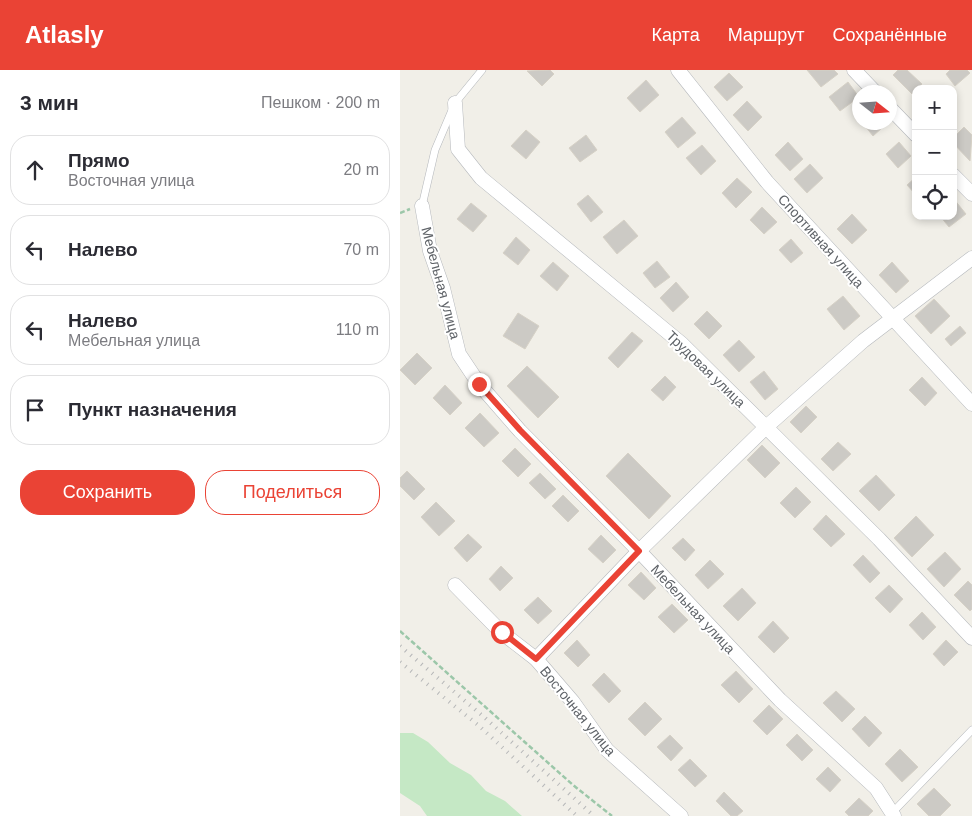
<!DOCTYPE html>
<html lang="ru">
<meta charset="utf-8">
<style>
:root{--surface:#fff;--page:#f2f2f3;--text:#2b2b33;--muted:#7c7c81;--line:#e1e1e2;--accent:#ea4335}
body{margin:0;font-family:Arial,sans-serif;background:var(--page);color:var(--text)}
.controls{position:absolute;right:15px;top:15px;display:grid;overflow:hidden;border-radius:10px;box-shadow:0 2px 8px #0003}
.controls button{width:45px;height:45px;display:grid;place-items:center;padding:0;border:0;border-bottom:1px solid var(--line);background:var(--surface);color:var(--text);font:25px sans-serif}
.compass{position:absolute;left:452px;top:15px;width:45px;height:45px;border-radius:50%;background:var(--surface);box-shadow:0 2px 8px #0003;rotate:107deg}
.stop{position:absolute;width:15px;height:15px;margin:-11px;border:4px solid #ea4335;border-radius:50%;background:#fff}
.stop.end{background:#ea4335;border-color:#fff;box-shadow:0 1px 5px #0008}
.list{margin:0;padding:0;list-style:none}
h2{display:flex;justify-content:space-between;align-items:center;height:65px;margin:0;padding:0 20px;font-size:21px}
h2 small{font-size:16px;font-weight:400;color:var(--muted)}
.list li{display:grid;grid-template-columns:32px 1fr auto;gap:15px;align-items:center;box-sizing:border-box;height:70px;margin:0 10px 10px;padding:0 10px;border:1px solid var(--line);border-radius:20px}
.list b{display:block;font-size:19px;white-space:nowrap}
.list p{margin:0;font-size:16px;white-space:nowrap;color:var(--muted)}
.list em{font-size:16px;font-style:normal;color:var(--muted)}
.actions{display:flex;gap:10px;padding:15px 20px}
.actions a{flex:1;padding:11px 0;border:1px solid var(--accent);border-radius:20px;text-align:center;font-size:18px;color:var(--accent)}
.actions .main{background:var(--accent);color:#fff}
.icon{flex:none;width:28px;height:28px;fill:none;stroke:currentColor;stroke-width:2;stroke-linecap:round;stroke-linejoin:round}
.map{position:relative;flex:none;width:572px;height:746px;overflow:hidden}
header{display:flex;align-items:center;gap:30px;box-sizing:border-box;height:70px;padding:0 25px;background:var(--accent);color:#fff}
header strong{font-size:24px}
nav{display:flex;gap:28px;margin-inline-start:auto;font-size:18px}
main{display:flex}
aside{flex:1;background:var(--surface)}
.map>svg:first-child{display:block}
.green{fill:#c5e8c5}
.building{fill:#cccac5;stroke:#d6d1c6}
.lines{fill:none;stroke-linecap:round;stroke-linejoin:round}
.lane-casing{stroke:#b5b8bc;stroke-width:8}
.street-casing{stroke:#b5b8bc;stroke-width:15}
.path{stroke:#9cc7a9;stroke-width:2.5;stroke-dasharray:5 2.5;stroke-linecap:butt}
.lane{stroke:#fff;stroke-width:7}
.street{stroke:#fff;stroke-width:14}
.rail{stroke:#b6b7b8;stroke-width:4;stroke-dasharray:1 6;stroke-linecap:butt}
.route{stroke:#ea4335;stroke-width:6}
.labels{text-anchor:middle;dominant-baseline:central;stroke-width:4;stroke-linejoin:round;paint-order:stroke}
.street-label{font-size:14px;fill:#5f6368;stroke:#fff}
</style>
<header>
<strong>Atlasly</strong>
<nav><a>Карта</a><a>Маршрут</a><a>Сохранённые</a></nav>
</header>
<main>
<aside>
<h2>3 мин<small>Пешком · 200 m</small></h2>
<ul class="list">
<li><svg class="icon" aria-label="ahead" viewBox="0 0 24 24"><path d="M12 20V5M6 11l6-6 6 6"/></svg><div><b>Прямо</b><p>Восточная улица</p></div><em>20 m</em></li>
<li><svg class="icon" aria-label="left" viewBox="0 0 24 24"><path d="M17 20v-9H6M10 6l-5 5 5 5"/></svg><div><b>Налево</b></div><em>70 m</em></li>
<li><svg class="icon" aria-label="left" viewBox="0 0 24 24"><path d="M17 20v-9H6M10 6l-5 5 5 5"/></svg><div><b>Налево</b><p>Мебельная улица</p></div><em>110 m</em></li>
<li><svg class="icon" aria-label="arrive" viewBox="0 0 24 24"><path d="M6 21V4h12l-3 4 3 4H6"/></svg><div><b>Пункт назначения</b></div></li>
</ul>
<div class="actions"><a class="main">Сохранить</a><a>Поделиться</a></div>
</aside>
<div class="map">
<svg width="572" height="746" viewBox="0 0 572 746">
<rect width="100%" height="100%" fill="#f1efe8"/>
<path class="green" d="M0,663H13L28,672L50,693L71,705L86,721L105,731L122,746H27L20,736L0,723Z"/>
<g class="building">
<path d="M150,0L154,4L142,16L127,1Z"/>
<path d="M407,0H434L438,4L421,17Z"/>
<path d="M498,0H507L522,14L512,24L493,5Z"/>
<path d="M550,0H567L570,3L555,16L546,4Z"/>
<path d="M329,3L343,17L327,31L314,17Z"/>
<path d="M246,10L259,25L240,42L227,28Z"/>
<path d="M448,12L459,27L440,41L429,27Z"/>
<path d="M347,31L362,47L348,61L333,45Z"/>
<path d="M282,47L296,63L278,78L265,62Z"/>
<path d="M462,52H480L483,57L473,66Z"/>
<path d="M564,57L572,65L570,91L553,73V68Z"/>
<path d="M126,60L140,72L126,89L111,76Z"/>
<path d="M186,65L197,80L180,92L169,78Z"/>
<path d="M388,72L403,89L390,101L375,85Z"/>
<path d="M499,72L511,86L498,98L486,84Z"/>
<path d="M302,75L316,91L301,105L286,88Z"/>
<path d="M410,94L423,108L407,123L394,109Z"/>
<path d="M516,107V125L507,115Z"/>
<path d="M337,108L352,122L336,138L322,123Z"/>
<path d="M188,125L203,142L191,152L177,134Z"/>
<path d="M553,128L566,144L549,157L540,146H553Z"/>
<path d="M71,133L87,146L73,162L57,149Z"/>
<path d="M362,137L377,152L364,164L350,150Z"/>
<path d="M452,144L467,160L452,174L437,159Z"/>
<path d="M224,150L238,166L217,184L203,167Z"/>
<path d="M116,167L130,180L118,195L103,183Z"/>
<path d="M391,169L403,183L391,193L379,180Z"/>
<path d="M257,191L270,207L255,218L243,203Z"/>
<path d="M153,192L169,206L157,221L140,206Z"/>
<path d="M492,192L509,211L496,223L479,205Z"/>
<path d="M276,212L289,227L273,242L260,228Z"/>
<path d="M443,226L460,246L444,260L427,239Z"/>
<path d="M534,229L550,246L531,264L515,246Z"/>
<path d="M307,241L322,256L309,269L294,254Z"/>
<path d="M118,243L139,256L125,279L103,266Z"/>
<path d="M560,256L566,263L551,276L545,269Z"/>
<path d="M232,262L243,271L218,298L208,288Z"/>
<path d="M339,270L355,287L339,302L323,285Z"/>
<path d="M17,283L32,298L15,315L0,300Z"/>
<path d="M127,296L159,327L138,348L107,316Z"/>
<path d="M364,301L378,319L365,330L350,312Z"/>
<path d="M265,306L276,317L263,331L251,320Z"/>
<path d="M522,307L537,323L525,336L509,320Z"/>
<path d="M45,315L62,333L50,345L33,328Z"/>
<path d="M406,336L417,347L401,363L390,352Z"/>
<path d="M80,343L99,363L84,377L65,358Z"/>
<path d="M438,372L451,384L433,401L421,389Z"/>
<path d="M362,375L380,393L365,408L347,390Z"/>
<path d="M115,378L131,394L118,407L102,391Z"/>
<path d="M228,383L271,426L249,449L206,406Z"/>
<path d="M7,401L25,419L14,430L0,416V408Z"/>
<path d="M140,403L156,419L145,429L129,413Z"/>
<path d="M476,405L495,425L479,441L459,421Z"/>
<path d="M396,417L411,432L395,448L380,433Z"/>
<path d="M163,425L179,441L168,452L152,436Z"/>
<path d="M36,432L55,451L39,466L21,447Z"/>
<path d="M426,445L445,464L431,477L413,459Z"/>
<path d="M516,446L534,465L512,487L494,468Z"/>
<path d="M68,464L82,477L67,492L54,478Z"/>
<path d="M201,465L216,480L203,493L188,479Z"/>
<path d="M283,468L295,480L285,491L272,478Z"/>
<path d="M545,482L561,499L544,517L527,499Z"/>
<path d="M463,485L480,503L470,513L453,495Z"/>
<path d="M310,490L324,504L308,519L295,505Z"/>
<path d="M101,496L113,508L100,521L89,509Z"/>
<path d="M241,502L256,518L244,530L228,515Z"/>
<path d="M568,511L572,515V539L570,541L554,525Z"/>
<path d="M489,515L503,529L490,543L475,528Z"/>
<path d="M342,518L356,533L338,551L323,536Z"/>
<path d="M138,527L152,541L138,554L124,540Z"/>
<path d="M272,534L288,550L274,563L258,547Z"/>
<path d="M522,542L536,557L523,570L509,555Z"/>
<path d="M373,551L389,568L374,583L358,567Z"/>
<path d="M177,570L190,585L178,597L164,583Z"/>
<path d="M546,570L558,582L544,596L533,584Z"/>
<path d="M336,601L353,619L339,633L321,615Z"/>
<path d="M204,603L221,621L209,633L192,615Z"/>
<path d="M436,621L455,639L442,652L423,633Z"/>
<path d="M245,632L262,649L245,666L228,649Z"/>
<path d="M369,635L383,649L367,665L353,651Z"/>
<path d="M465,646L482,663L469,677L452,659Z"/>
<path d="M397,664L413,680L402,691L386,675Z"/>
<path d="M270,665L283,678L271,691L257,677Z"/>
<path d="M500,679L518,697L502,712L485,694Z"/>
<path d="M290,689L307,706L295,717L278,700Z"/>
<path d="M428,697L441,710L430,722L416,709Z"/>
<path d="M534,718L551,735L540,746H529L517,734Z"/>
<path d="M324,722L343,741L337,746H331L316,731Z"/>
<path d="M459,728L473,741L468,746H449L445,742Z"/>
</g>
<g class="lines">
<g class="lane-casing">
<g id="lane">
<path d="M22,136L35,80L55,33L82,0"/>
<path d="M491,744L572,660"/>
</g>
</g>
<g class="street-casing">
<g id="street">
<path d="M278,0L367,112L572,334"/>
<path d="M454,0L475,22"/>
<path d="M55,33L58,79L81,108L282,274L479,469L572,568"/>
<path d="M490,38L516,65"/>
<path d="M553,105L572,124"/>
<path d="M22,136L30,181L43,218L59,284L79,314L120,361L239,481L380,630L476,718L494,746"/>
<path d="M55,515L101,562L136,589L173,632L207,680L281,746"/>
<path d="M136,589L239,481L365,358L463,271L572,188"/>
</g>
</g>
<g class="path">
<path d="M0,143L10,139"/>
<path d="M0,561L173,715L212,746"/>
</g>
<use href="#lane" class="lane"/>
<use href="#street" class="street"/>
<g class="rail">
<path d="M0,576L84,647L194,746"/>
<path d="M0,592L78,655L177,746"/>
</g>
</g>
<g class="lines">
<path class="route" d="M79,314L120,360L239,481L136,589L102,562"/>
</g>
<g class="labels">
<g class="street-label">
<text transform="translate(421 171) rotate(48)">Спортивная улица</text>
<text transform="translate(41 213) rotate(75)">Мебельная улица</text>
<text transform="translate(306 299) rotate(44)">Трудовая улица</text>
<text transform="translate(293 539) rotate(47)">Мебельная улица</text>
<text transform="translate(178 641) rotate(51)">Восточная улица</text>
</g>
</g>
</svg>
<div class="controls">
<button>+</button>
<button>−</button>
<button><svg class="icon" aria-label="locate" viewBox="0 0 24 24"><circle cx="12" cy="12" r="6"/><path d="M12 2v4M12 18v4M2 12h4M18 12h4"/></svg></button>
</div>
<svg class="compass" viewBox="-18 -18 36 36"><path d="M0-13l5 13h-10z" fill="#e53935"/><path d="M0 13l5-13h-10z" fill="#7c7c81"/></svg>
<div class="stop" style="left:102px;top:562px"></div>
<div class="stop end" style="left:79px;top:314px"></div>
</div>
</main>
